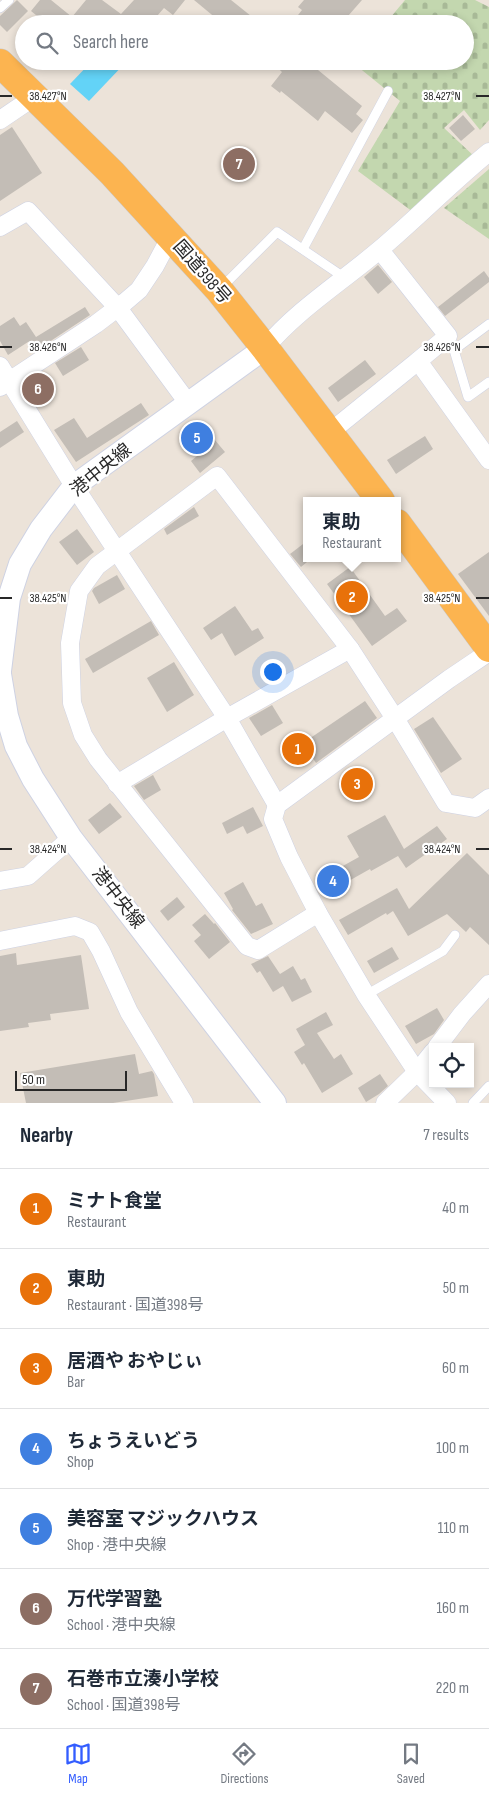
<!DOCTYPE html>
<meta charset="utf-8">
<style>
:root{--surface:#fff;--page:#f2f2f3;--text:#1f2937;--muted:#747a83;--line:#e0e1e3;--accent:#335dff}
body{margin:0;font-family:"Sofia Sans Condensed","Noto Sans JP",sans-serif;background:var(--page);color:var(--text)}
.controls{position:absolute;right:15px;bottom:15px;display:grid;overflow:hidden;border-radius:0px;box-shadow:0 2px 8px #0003}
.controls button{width:45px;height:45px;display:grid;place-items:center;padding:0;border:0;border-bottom:1px solid var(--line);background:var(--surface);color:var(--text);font:25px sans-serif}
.scale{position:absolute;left:15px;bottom:12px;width:112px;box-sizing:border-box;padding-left:5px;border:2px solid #282828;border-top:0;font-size:14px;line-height:18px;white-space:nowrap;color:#282828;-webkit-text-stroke:4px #fff;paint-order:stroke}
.you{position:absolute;left:272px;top:671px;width:18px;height:18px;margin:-12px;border:4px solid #fff;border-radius:50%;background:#1a73e8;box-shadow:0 0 0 8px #1a73e833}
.badge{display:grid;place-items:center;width:32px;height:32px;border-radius:50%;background:var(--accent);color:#fff;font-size:16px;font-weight:700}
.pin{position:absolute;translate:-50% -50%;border:2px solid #fff;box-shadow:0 1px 5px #0006}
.popup{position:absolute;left:303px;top:497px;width:98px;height:65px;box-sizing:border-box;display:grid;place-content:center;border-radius:0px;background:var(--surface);filter:drop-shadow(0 1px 4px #0005);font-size:16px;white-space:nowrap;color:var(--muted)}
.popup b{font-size:19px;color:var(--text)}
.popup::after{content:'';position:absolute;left:50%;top:100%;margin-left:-10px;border:10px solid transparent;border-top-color:var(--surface)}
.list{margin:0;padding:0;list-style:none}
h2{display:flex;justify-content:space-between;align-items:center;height:65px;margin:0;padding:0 20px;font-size:21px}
h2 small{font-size:16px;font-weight:400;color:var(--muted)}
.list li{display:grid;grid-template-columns:32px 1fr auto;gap:15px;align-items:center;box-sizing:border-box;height:80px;padding:0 20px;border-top:1px solid var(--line)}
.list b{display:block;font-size:19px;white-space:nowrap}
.list p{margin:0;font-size:16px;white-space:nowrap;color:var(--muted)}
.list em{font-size:16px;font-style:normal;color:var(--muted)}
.icon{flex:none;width:28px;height:28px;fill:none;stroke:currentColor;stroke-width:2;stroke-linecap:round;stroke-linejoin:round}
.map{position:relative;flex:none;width:489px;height:1103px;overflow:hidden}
.search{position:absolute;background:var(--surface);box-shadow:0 2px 8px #0003;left:15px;right:15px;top:15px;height:55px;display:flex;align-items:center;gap:12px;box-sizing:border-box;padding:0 18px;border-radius:28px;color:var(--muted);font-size:19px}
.sheet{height:625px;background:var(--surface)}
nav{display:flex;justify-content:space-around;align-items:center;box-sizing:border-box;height:70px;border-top:1px solid var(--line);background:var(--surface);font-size:14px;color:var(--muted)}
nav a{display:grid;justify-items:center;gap:2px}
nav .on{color:var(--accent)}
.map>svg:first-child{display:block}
.cemetery{fill:url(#cemetery-stones)}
.water{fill:#63d3f7}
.building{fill:#c3bdb6}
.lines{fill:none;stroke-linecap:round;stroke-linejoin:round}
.service-casing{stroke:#ced2e3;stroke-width:10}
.minor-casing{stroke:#ced2e3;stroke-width:19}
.tertiary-casing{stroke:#ced2e3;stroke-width:24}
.trunk-casing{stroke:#c7c7c7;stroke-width:29}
.service{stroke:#fff;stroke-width:9}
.minor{stroke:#fff;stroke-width:18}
.tertiary{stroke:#fff;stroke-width:22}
.trunk{stroke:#fcb450;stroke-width:28}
.ticks{fill:none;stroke:#282828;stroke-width:2}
.labels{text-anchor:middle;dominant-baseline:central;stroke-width:4.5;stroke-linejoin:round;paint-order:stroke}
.street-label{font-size:18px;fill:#282828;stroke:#fff}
.ticks-label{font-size:12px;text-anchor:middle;fill:#282828;stroke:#fff;stroke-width:4.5;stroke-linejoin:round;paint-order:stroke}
</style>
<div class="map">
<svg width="489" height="1103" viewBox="0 0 489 1103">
<defs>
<pattern id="cemetery-stones" width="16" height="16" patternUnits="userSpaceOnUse" patternTransform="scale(1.25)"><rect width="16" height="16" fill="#c3d7af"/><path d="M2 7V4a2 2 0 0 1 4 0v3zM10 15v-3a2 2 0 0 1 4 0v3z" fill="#a8b997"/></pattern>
</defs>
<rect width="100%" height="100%" fill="#ece3d9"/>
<g class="cemetery">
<path d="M405,0H475L489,7V120L480,130L464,110L444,128L475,157L413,212L358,171L400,101L352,62L465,61V24H385Z"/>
<path d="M489,169V239L444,208Z"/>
</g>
<path class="water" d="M92,61H127L89,101L70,84Z"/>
<g class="building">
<path d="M17,0L28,11L7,32L0,25V16Z"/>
<path d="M40,0H51L72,17L86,0H102L121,14L134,0H185L173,15L164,8L150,24H47L31,11Z"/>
<path d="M194,0H231L261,24H223Z"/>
<path d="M304,0H362L341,24H291L302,10L298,7Z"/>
<path d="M270,61H307L362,106L356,114L363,120L352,133L325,111L318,121L281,91L280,93L271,86L282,72Z"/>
<path d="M463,115L475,129L461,141L449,128Z"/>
<path d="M12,127L42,173L0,201V135Z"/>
<path d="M378,265L392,282L378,294L364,277Z"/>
<path d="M484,271L489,278V282L445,316L438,307Z"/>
<path d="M85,307L90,315L34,352L28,342L8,355L0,341V326L14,317L20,326L26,322L36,337Z"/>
<path d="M81,347L89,360L63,376L55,363Z"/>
<path d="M365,360L376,374L338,402L328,388Z"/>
<path d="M141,403L149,415L76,462L54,430L74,418L87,438Z"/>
<path d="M17,421L24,432L0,448V432Z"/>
<path d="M203,426L225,452L200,473L191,461L202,452L190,438Z"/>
<path d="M425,436L433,449L396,474L387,460Z"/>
<path d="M194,507L199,516L167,535L164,529Z"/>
<path d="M77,529L94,552L77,565L59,542Z"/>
<path d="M307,541V562L301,567L290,554Z"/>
<path d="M489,552V616L458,574Z"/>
<path d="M350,567L385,616L397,608L407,621L372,646L327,584Z"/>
<path d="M117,575L125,589L99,604L92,591L94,588Z"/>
<path d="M235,606L252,631L258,628L264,638L235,656L222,633L211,640L203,628Z"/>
<path d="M151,621L159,635L93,673L85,659Z"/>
<path d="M174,662L194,695L167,712L147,678Z"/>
<path d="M365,701L377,718L316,763L303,743Z"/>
<path d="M272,705L283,723L261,736L249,718Z"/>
<path d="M433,717L462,759L441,773L414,729Z"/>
<path d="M153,775L161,790L144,800L134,786Z"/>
<path d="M110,803L122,817L99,834L88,820Z"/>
<path d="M253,807L263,826L247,834L243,826L227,834L222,823Z"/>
<path d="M385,815L404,849L437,826L447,839L406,868L398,856L371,871L370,869L331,891L323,877L359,857L347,836Z"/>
<path d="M467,853L489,875V945L470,927L466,932L447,914L408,936L393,911L387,915L386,913L348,935L339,920L397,888L409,909Z"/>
<path d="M243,882L256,906L262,903L273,924L251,934L232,910L233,909L224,893Z"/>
<path d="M177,897L185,907L168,921L160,911Z"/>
<path d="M205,914L214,924L215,923L230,942L209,959L194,941L201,935L192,925Z"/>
<path d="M392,947L399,959L374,973L367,961Z"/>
<path d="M16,953L17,965L81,955L89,1009L50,1014L51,1020L28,1023L29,1027L0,1031V956Z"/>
<path d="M268,956L280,974L293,966L301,980L305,978L312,992L292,1002L283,986L273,992L260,971L257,973L251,964Z"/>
<path d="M437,1008L444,1020L434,1034L416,1044L405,1026Z"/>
<path d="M326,1012L333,1025L317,1033L334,1059L341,1054L353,1074L322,1093L304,1063L302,1065L294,1052L305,1045L296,1029Z"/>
<path d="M135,1054L139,1074L152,1071L154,1074L158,1096L113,1103H26L20,1073Z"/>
<path d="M380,1074L388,1086L379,1094L366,1102L358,1088Z"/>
</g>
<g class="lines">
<g class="service-casing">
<g id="service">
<path d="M0,8L9,0"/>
<path d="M303,249L388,91"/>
<path d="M221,288L277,232L345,278"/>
<path d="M489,324L454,350L468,397L489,382"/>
<path d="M366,995L443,951L455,935"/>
<path d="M473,1103L489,1086"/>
</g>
</g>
<g class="minor-casing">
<g id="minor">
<path d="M0,120L34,97"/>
<path d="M0,227L28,211L118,308L188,403"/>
<path d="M380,250L448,336L418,361L489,460"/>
<path d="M265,348C297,310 340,283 378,251C416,219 451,183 489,152"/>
<path d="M0,366L74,486L227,718L277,805"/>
<path d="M0,387L96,324L125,302L139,290L155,266L171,236"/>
<path d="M329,433L418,361"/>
<path d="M117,784L227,718L350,649"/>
<path d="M0,881L28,876L71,838"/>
<path d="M318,913L258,950L247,946L98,759L83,735L72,703L70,643L79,591L97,566L217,476L350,649L396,720L446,803L475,808L489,798"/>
<path d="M0,941L75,926L90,932L101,951L129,1012L184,1103"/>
<path d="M437,1047L462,1014L489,984"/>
<path d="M385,1103L417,1072L433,1052"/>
<path d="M447,1103L417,1072L366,995L318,913L289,857L273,819L277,805L449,679L489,652"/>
</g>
</g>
<g class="tertiary-casing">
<g id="tertiary">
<path d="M0,671L9,598L20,564L41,529L74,486L265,348"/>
<path d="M0,674L7,716L16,746L33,779L71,838L275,1103"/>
</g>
</g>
<g class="trunk-casing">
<g id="trunk">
<path d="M0,63L112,173L219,290L265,348L381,501"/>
<path d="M397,523L489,648"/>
</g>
</g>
<use href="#service" class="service"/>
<use href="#minor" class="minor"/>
<use href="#tertiary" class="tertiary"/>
<use href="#trunk" class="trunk"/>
</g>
<path class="ticks" d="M0,96H12M476,96H489M0,347H12M476,347H489M0,598H12M476,598H489M0,849H12M476,849H489"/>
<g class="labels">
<g class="street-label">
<text transform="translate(202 272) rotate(49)">国道398号</text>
<text transform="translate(101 470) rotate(-39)">港中央線</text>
<text transform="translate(118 898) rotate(52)">港中央線</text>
</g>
</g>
<g class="ticks-label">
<text x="48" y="100">38.427°N</text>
<text x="442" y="100">38.427°N</text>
<text x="48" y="351">38.426°N</text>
<text x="442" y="351">38.426°N</text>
<text x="48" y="602">38.425°N</text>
<text x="442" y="602">38.425°N</text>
<text x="48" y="853">38.424°N</text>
<text x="442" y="853">38.424°N</text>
</g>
</svg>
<div class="controls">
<button><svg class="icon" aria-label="locate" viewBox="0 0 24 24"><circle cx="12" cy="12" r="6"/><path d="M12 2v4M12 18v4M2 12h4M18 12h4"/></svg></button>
</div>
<div class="scale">50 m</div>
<div class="you"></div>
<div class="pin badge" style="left:298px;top:749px;background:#e8710a">1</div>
<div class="pin badge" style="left:352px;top:597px;background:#e8710a">2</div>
<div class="popup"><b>東助</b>Restaurant</div>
<div class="pin badge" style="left:357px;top:784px;background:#e8710a">3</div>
<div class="pin badge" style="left:333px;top:881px;background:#3f7fe0">4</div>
<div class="pin badge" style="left:197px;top:438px;background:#3f7fe0">5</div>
<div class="pin badge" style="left:38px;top:389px;background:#8d6e63">6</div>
<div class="pin badge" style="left:239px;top:164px;background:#8d6e63">7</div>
<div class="search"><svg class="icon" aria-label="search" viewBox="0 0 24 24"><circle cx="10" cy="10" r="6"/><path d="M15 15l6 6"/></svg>Search here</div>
</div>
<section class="sheet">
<h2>Nearby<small>7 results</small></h2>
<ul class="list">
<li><span class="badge" style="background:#e8710a">1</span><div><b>ミナト食堂</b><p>Restaurant</p></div><em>40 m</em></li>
<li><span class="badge" style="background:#e8710a">2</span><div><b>東助</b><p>Restaurant · 国道398号</p></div><em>50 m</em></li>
<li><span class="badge" style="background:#e8710a">3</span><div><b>居酒や おやじぃ</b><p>Bar</p></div><em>60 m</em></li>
<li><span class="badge" style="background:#3f7fe0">4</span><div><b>ちょうえいどう</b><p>Shop</p></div><em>100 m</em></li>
<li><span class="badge" style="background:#3f7fe0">5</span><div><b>美容室 マジックハウス</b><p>Shop · 港中央線</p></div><em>110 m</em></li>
<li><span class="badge" style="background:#8d6e63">6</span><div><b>万代学習塾</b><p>School · 港中央線</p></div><em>160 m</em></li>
<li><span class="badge" style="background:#8d6e63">7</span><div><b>石巻市立湊小学校</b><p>School · 国道398号</p></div><em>220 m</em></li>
</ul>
</section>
<nav>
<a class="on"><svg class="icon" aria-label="map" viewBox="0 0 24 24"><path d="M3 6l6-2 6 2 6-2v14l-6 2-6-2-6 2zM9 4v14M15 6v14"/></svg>Map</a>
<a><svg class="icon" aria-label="directions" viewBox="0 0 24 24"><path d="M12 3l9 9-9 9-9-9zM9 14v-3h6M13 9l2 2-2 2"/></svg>Directions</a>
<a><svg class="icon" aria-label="saved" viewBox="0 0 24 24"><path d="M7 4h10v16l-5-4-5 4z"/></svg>Saved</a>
</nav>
